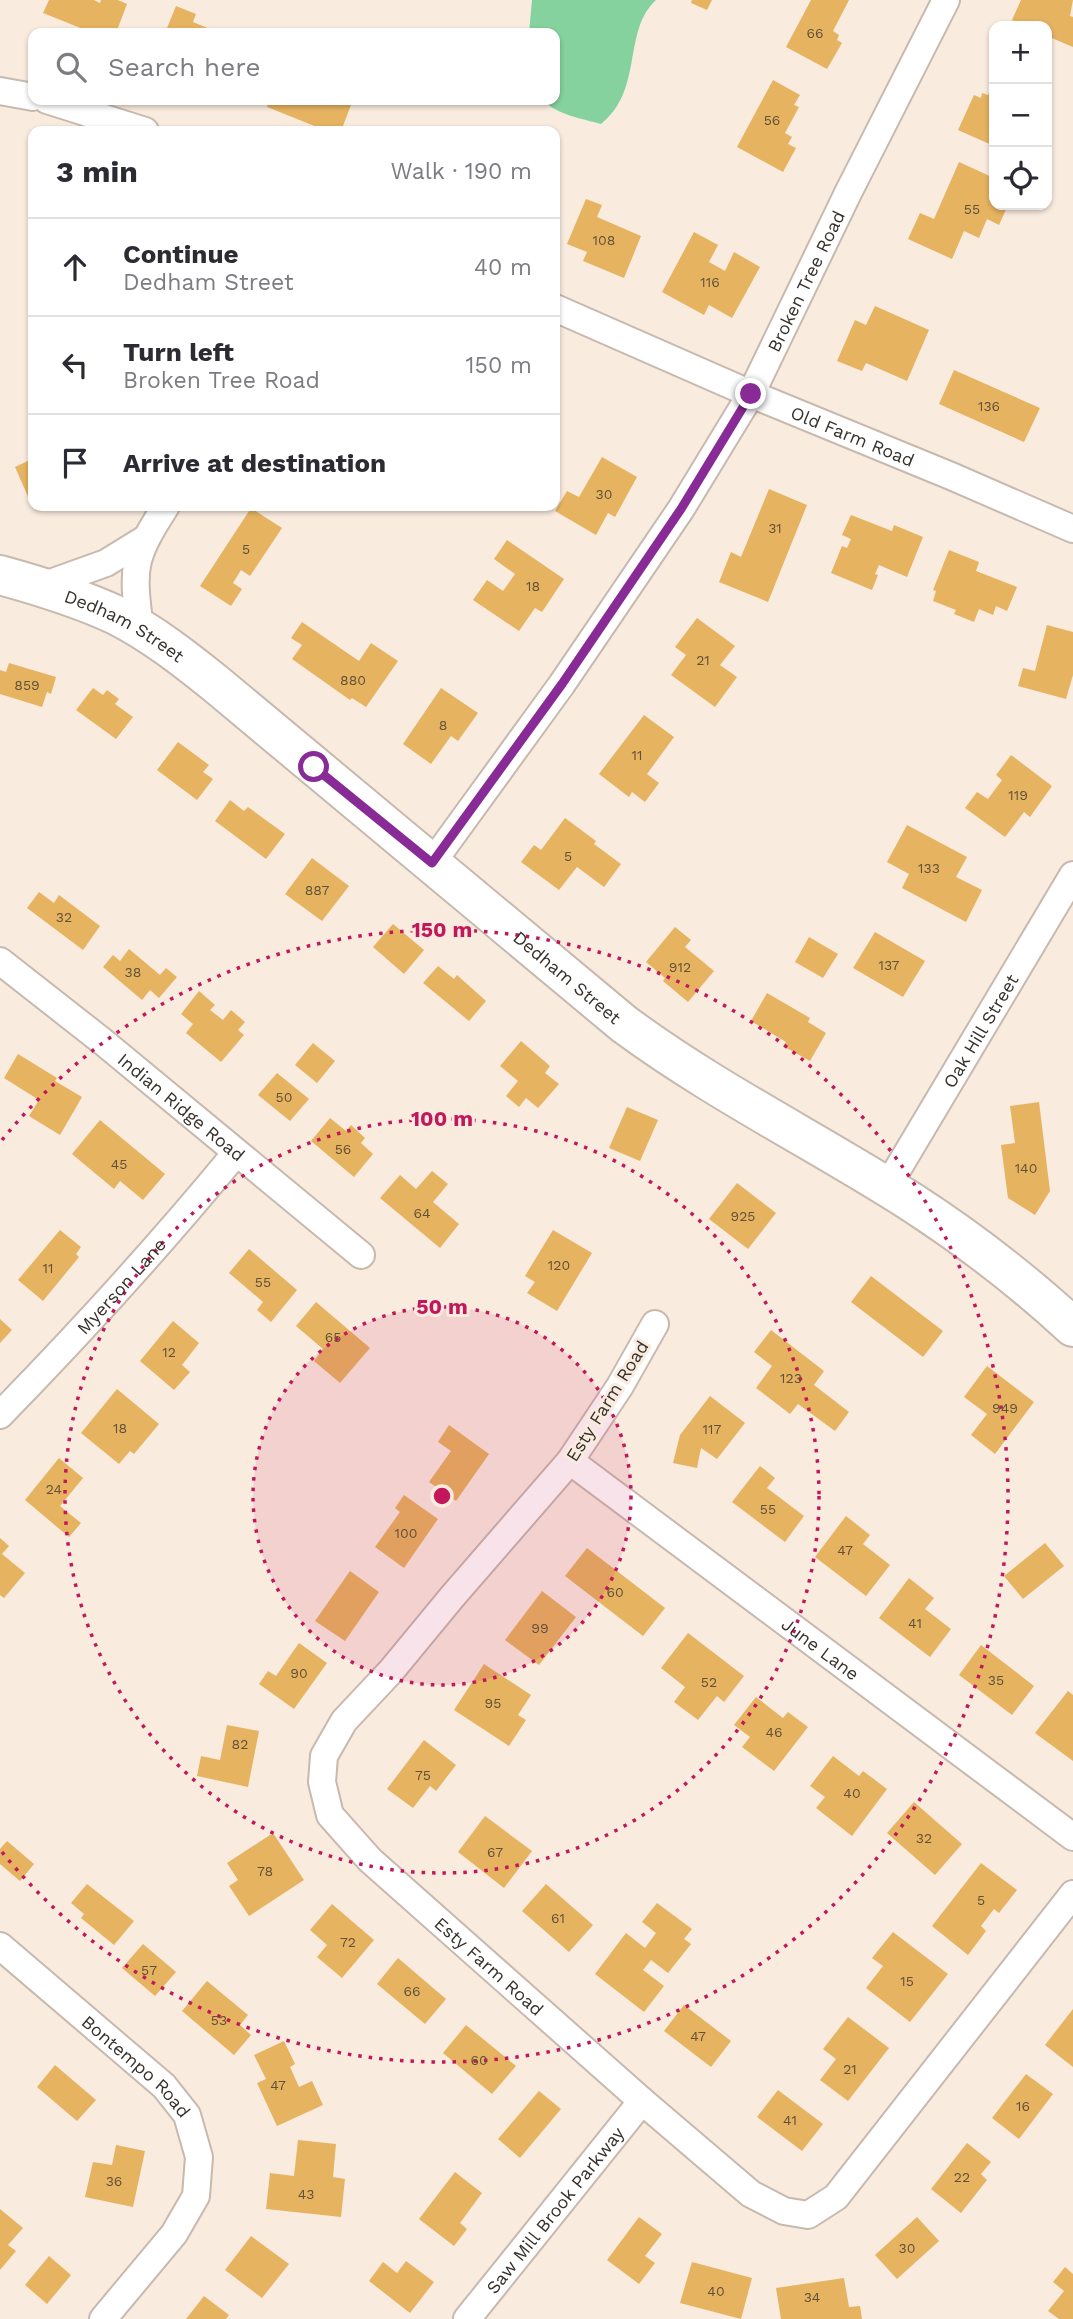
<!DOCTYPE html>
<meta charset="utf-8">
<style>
:root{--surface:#fff;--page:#f7f7f7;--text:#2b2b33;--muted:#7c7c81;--line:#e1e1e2}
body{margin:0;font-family:"Work Sans",sans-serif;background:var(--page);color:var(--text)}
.controls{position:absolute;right:21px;top:21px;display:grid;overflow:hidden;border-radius:14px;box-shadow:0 2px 5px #0004}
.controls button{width:63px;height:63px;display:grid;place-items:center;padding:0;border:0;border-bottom:2px solid var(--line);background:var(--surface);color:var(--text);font:35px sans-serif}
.stop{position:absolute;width:21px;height:21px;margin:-16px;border:5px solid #892b96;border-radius:50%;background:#fff}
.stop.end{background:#892b96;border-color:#fff;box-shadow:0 2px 7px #0008}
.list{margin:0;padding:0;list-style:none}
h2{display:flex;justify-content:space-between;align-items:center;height:91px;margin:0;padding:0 28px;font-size:30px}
h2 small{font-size:23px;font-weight:400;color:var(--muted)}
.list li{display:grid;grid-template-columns:46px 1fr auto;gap:21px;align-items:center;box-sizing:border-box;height:98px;padding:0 28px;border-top:2px solid var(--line)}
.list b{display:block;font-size:26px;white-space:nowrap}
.list p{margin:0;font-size:23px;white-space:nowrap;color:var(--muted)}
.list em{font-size:23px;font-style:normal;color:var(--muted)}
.icon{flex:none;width:38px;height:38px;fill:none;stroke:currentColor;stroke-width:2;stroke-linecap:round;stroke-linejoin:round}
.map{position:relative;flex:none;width:1073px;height:2319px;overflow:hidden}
.search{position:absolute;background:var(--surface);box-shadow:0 2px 5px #0004;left:28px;top:28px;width:532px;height:77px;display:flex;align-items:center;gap:18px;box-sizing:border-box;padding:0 24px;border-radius:14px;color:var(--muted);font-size:26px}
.panel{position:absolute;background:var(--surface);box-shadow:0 2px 5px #0004;left:28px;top:126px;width:532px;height:385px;border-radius:14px}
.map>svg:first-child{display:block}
.green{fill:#85d29f}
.building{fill:#e6b361}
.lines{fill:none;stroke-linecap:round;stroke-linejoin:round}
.street-casing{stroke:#c7b9ad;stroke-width:30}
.secondary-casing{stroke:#c7b9ad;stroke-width:42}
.street{stroke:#fff;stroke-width:26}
.secondary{stroke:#fff;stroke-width:38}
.route{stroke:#892b96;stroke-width:9}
.ring{fill:none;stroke:#c2185b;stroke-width:3.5;stroke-dasharray:3.5 7}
.labels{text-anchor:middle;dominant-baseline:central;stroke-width:6;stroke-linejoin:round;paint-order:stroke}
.number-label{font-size:14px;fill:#625239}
.street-label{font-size:18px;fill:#36312c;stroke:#faebdf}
.centre{fill:#c2185b;stroke:#faebdf;stroke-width:3.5}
.ring-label{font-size:21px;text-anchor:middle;font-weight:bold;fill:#c2185b;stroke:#faebdf;stroke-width:6;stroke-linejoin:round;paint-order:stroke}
</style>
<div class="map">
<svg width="1073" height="2319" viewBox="0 0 1073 2319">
<rect width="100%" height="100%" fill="#faebdf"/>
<path class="green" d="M532,0H656C622,31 644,90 601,124C583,119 555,114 543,100H555V33H529Z"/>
<g class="building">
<path d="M49,0H94L100,3L101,0H118L127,4L116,33H93L43,13Z"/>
<path d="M692,0H712L707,10L691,3Z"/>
<path d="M811,0H849L833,31L839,35L837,40L842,43L827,69L786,47Z"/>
<path d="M1021,0H1073L1070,16L1073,17V47L1047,36V26H1026L1012,20Z"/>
<path d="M176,6L196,14L193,22L210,29L208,33H165Z"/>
<path d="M773,80L800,95L794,105L799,107L785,133L792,137L788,144L796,148L783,172L737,147Z"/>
<path d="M994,81V146L958,130L974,95L981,98L982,93L988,95Z"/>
<path d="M270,100H338L351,105L341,131H327L267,107Z"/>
<path d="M959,162L994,178V205H1008L999,225L987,219L979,238L964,231L952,259L908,239L920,213L934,219Z"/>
<path d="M586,199L602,205L597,217L641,236L624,278L583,261L587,252L567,244Z"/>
<path d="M694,232L718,245L709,262L725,271L734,252L760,267L732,318L709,305L704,315L662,292Z"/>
<path d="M875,306L929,330L907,381L866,363L862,371L837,361L855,320L866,325Z"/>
<path d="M954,370L1040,408L1024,442L939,404Z"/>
<path d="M602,457L637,477L615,517L608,513L596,535L555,511L567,491L579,497Z"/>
<path d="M32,459L33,462V508L15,467Z"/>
<path d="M769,489L807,505L768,602L719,582L731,552L741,557Z"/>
<path d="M251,508L282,528L250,576L241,570L233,583L242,589L231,606L200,586Z"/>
<path d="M851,515L892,531L894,525L923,537L907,577L879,565L875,574L878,575L872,590L831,573L842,546L847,548L851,539L842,535Z"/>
<path d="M507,540L564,579L542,612L535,608L519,631L473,600L487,580L503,591L515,574L494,559Z"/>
<path d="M949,550L979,562L976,571L1017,587L1007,611L996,606L993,615L979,609L974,622L954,614L956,610L933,601L936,591L933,590Z"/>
<path d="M697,618L735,646L720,665L737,677L715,707L671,675L686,655L675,647Z"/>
<path d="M302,622L359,661L371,643L398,661L366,707L352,698L350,700L292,659L302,645L291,638Z"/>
<path d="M1047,625L1073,632V675L1066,699L1018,686L1023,668L1035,671Z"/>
<path d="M9,663L56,677L51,694L47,692L42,707L0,694V670L6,672Z"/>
<path d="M93,688L103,695L107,690L119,699L115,704L133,717L116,739L76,710Z"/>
<path d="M441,688L478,713L458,741L451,736L431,764L403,744Z"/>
<path d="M644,715L674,737L647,774L659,783L645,802L632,792L629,797L599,774Z"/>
<path d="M178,742L209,765L203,772L213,779L197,800L157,770Z"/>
<path d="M1011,755L1052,786L1030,817L1024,812L1005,837L965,808L977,792L988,799L1002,780L996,775Z"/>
<path d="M230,800L244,811L248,807L285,834L266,859L215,821Z"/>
<path d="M565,818L596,841L594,844L621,864L604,887L577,867L559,890L521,862L534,845L541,850Z"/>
<path d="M907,825L967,857L956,877L982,890L966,922L902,888L909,874L887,862Z"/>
<path d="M312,858L349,886L322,921L285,894Z"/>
<path d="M39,892L54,903L59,895L100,926L83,950L27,908Z"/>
<path d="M393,924L424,950L404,974L373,947Z"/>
<path d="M675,927L691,940L685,947L714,971L688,1002L663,981L665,978L646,962Z"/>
<path d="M875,932L925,961L903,997L853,968Z"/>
<path d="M809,937L838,954L823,978L795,962Z"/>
<path d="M129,949L160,975L166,968L177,977L159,998L150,990L142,1000L103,967L113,955L120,961Z"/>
<path d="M438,966L454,979L457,975L486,1001L469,1021L423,983Z"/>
<path d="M199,991L215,1005L210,1010L223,1020L231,1010L245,1022L238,1030L244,1035L221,1062L186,1033L193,1024L181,1014Z"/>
<path d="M767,993L810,1018L808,1022L826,1033L810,1061L783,1046L786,1042L751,1021Z"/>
<path d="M521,1041L550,1066L545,1073L559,1084L538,1108L526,1098L519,1107L506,1096L518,1081L500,1066Z"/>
<path d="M313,1043L335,1061L317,1083L295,1065Z"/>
<path d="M18,1054L57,1078L55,1081L82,1097L60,1135L29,1116L39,1100L4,1078Z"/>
<path d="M277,1073L309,1099L290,1121L258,1095Z"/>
<path d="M1039,1102L1050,1191L1035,1215L1008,1198L1001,1145L1015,1143L1010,1106Z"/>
<path d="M627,1107L658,1120L640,1161L609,1148Z"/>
<path d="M330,1118L346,1131L351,1125L365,1138L361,1143L373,1154L354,1177L311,1141Z"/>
<path d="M100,1120L165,1174L143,1200L120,1181L114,1189L72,1154Z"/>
<path d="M432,1171L448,1184L433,1202L459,1224L440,1248L380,1198L400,1175L416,1189Z"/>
<path d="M737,1183L776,1213L748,1249L709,1219Z"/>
<path d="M60,1230L81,1247L76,1254L79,1257L43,1301L18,1280Z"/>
<path d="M553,1230L592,1253L557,1311L527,1293L535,1282L525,1276Z"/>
<path d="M249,1249L297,1290L271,1322L257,1310L263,1302L229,1273Z"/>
<path d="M871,1276L943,1331L923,1357L851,1302Z"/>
<path d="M316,1302L370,1348L340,1383L314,1361L323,1349L296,1326Z"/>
<path d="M0,1319L12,1330L0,1343Z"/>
<path d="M173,1321L199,1343L182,1365L190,1372L174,1390L140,1361Z"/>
<path d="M771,1330L824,1371L814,1385L849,1412L835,1431L798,1404L790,1414L756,1388L772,1366L754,1352Z"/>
<path d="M987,1366L1034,1402L995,1454L971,1435L987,1414L964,1397Z"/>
<path d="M117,1389L159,1424L134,1454L130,1451L119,1464L81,1433Z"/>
<path d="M710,1396L745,1423L717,1459L701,1448L697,1468L673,1463L680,1435Z"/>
<path d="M449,1425L489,1454L456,1501L429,1482L451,1451L438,1442Z"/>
<path d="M59,1458L83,1478L60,1506L81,1523L69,1537L25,1500Z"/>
<path d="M760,1466L775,1478L767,1488L804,1516L785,1542L732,1502Z"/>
<path d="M404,1495L438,1519L404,1568L375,1547L400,1512L395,1508Z"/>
<path d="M846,1516L870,1535L863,1544L890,1565L866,1596L815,1557Z"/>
<path d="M0,1538L9,1546L2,1554L25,1573L4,1598L0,1595Z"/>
<path d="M1045,1543L1064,1566L1023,1599L1004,1576Z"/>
<path d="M587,1548L665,1608L643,1636L565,1576Z"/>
<path d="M350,1571L379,1592L345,1641L315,1621Z"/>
<path d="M909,1578L934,1598L925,1609L951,1629L930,1657L879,1618Z"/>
<path d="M542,1591L576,1617L539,1665L505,1640Z"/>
<path d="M688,1633L744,1676L724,1702L717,1696L698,1720L674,1702L685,1687L661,1668Z"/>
<path d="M299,1643L327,1663L294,1709L259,1684L268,1671L276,1676Z"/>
<path d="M981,1645L1034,1686L1012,1715L959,1675Z"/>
<path d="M484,1664L531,1695L518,1715L526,1720L509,1746L454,1710Z"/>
<path d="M1068,1691L1073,1695V1761L1035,1733Z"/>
<path d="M756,1697L783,1718L788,1712L808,1727L774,1771L742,1747L750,1737L734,1725Z"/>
<path d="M227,1725L259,1731L248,1787L197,1776L201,1756L220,1760Z"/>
<path d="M424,1740L456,1765L436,1791L430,1786L413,1808L387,1789Z"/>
<path d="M833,1756L859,1776L863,1771L887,1789L852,1836L816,1808L825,1797L810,1786Z"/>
<path d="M914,1802L962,1844L935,1875L887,1833Z"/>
<path d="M485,1816L532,1851L504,1888L458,1852Z"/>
<path d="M273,1833L304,1880L249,1916L229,1886L238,1880L227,1863Z"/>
<path d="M7,1841L34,1864L20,1881L0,1864V1849Z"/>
<path d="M981,1863L1017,1890L999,1913L994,1909L981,1926L986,1931L968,1955L932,1926Z"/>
<path d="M87,1884L134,1921L114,1945L81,1918L84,1914L71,1903Z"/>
<path d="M546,1884L593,1925L569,1952L522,1911Z"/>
<path d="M657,1903L692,1929L684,1939L691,1944L668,1973L651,1960L643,1970L664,1986L644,2012L595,1974L626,1933L645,1948L656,1933L642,1922Z"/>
<path d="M332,1904L374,1940L342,1978L317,1957L327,1945L310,1930Z"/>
<path d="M893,1932L948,1974L910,2022L866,1988L883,1966L872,1958Z"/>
<path d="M143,1944L176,1972L155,1996L122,1968Z"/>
<path d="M398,1958L446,1999L425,2024L377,1984Z"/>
<path d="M207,1981L248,2015L240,2025L251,2035L234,2055L182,2011Z"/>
<path d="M684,2005L731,2041L711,2067L664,2031Z"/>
<path d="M1073,2009V2067L1045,2045Z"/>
<path d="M848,2017L889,2048L848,2101L820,2080L836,2059L823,2049Z"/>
<path d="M466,2025L516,2066L492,2094L443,2053Z"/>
<path d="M284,2041L295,2064L290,2067L299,2087L312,2081L323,2105L277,2126L257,2083L266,2079L254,2055Z"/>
<path d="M55,2065L96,2100L77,2121L37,2087Z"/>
<path d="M1026,2074L1053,2094L1019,2139L992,2118Z"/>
<path d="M778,2090L823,2124L802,2151L757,2117Z"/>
<path d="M539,2091L561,2109L520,2158L498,2139Z"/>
<path d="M298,2140L336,2144L333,2177L345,2179L341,2217L266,2209L270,2173L294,2176Z"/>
<path d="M967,2143L991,2162L981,2174L987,2180L961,2213L931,2189Z"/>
<path d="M116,2145L145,2151L133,2207L85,2197L93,2162L112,2165Z"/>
<path d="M455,2172L482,2193L460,2223L467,2229L454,2246L419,2219Z"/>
<path d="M0,2209L23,2228L8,2245L16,2251L0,2270Z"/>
<path d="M639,2217L662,2234L645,2256L655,2263L639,2284L607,2260Z"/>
<path d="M917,2217L939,2241L897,2279L875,2255Z"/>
<path d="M251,2236L289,2264L262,2298L225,2270Z"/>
<path d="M49,2256L71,2275L47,2304L25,2285Z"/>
<path d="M406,2261L434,2282L410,2313L369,2281L383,2262L397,2273Z"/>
<path d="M692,2262L752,2278L741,2319L680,2303Z"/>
<path d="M1065,2267L1073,2274V2319H1059L1048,2311L1064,2291L1053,2282Z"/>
<path d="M844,2278L849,2307L860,2306L862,2319H781L776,2288Z"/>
<path d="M204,2296L229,2315L226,2319H186Z"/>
</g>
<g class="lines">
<g class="street-casing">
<g id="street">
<path d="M0,91L33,97"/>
<path d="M47,100L145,131"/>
<path id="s1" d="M555,308L751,394L951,476L1073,529"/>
<path d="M39,587L106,563L145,539"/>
<path d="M140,629C132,567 132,559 166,506"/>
<path id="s2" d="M432,863L562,684L681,509L751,394L848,193L946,0"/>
<path id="s3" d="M0,961L102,1041L361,1255"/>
<path id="s4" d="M887,1187L1073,875"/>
<path id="s5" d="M655,1324L620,1386L570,1461L452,1597L391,1671L344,1721L324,1756L322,1782L330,1815L370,1860L642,2101L751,2194L784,2211L808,2215L836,2197L1073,1894"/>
<path id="s6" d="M0,1415C82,1331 161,1244 236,1153"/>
<path id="s7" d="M570,1461L1073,1837"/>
<path id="s8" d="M0,1946L164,2086L187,2115L199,2157L196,2196L174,2234L103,2319"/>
<path id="s9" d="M467,2319L642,2101"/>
</g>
</g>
<g class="secondary-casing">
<g id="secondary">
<path id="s10" d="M0,575C40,586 80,598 118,616C153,634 185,659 216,684L624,1024C716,1092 818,1142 913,1203C970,1240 1023,1281 1073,1327"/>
</g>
</g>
<use href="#street" class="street"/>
<use href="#secondary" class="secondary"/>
</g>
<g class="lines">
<path class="route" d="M314,767L432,863L562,684L681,509L751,394"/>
</g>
<circle cx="442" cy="1496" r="189" fill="#c2185b" fill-opacity=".12"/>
<g class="ring">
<circle cx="442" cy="1496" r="189"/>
<circle cx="442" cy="1496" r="377"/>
<path d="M2 1140A566 566 0 1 1 2 1852"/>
</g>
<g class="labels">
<g class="number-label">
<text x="815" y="33">66</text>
<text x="772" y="120">56</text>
<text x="972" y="209">55</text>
<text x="604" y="240">108</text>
<text x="710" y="282">116</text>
<text x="989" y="406">136</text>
<text x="604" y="494">30</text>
<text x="775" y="528">31</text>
<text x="246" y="549">5</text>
<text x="533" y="586">18</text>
<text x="703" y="660">21</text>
<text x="353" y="680">880</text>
<text x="27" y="685">859</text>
<text x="443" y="725">8</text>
<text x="637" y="755">11</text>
<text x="1018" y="795">119</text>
<text x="568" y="856">5</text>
<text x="929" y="868">133</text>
<text x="317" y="890">887</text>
<text x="64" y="917">32</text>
<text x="889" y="965">137</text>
<text x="680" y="967">912</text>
<text x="133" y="972">38</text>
<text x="284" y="1097">50</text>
<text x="343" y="1149">56</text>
<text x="119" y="1164">45</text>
<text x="1026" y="1168">140</text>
<text x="422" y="1213">64</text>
<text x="743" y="1216">925</text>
<text x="559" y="1265">120</text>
<text x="48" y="1268">11</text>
<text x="263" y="1282">55</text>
<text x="333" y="1337">65</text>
<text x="169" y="1352">12</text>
<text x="791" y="1378">123</text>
<text x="1005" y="1408">949</text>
<text x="120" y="1428">18</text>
<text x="712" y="1429">117</text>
<text x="54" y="1489">24</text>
<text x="768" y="1509">55</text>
<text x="406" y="1533">100</text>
<text x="845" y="1550">47</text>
<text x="615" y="1592">60</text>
<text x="915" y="1623">41</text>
<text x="540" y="1628">99</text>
<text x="299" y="1673">90</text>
<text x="996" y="1680">35</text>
<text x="709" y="1682">52</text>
<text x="493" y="1703">95</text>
<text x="774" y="1732">46</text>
<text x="240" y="1744">82</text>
<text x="423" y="1775">75</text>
<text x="852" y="1793">40</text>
<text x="924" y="1838">32</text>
<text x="495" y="1852">67</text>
<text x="265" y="1871">78</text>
<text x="981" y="1900">5</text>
<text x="558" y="1918">61</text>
<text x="348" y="1942">72</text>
<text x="149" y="1970">57</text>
<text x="907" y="1981">15</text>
<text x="412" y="1991">66</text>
<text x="219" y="2020">53</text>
<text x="698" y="2036">47</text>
<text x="479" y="2060">60</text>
<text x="850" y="2069">21</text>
<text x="278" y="2085">47</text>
<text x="1023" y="2106">16</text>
<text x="790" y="2120">41</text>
<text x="962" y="2177">22</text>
<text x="114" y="2181">36</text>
<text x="306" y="2194">43</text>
<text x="907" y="2248">30</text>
<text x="716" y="2291">40</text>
<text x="812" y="2297">34</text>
</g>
<g class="street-label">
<text stroke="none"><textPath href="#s2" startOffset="693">Broken Tree Road</textPath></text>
<text stroke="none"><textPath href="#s1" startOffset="324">Old Farm Road</textPath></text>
<text stroke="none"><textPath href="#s10" startOffset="135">Dedham Street</textPath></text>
<text stroke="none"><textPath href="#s10" startOffset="702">Dedham Street</textPath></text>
<text stroke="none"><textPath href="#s4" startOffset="182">Oak Hill Street</textPath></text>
<text stroke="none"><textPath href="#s3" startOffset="233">Indian Ridge Road</textPath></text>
<text stroke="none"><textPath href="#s6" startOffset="177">Myerson Lane</textPath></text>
<text transform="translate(607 1401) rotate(-58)">Esty Farm Road</text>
<text stroke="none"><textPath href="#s7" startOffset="313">June Lane</textPath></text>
<text stroke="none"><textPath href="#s5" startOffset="826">Esty Farm Road</textPath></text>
<text stroke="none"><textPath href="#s8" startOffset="182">Bontempo Road</textPath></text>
<text stroke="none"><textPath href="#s9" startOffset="140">Saw Mill Brook Parkway</textPath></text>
</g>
</g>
<circle cx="442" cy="1496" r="10" class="centre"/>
<g class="ring-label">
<text x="442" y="937">150 m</text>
<text x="442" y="1126">100 m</text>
<text x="442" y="1314">50 m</text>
</g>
</svg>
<div class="controls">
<button>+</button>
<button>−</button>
<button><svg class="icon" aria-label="locate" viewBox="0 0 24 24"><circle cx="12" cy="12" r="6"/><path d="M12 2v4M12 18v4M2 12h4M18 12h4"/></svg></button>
</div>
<div class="stop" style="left:314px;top:767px"></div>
<div class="stop end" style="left:751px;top:394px"></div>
<div class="search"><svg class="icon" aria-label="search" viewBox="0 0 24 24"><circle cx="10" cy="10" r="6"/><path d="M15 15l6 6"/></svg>Search here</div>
<section class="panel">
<h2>3 min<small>Walk · 190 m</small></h2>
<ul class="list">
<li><svg class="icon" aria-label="ahead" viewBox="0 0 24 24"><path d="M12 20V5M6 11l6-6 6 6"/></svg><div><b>Continue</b><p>Dedham Street</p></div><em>40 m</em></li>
<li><svg class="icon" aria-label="left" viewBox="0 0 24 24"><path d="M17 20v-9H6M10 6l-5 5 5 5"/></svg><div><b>Turn left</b><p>Broken Tree Road</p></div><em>150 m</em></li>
<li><svg class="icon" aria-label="arrive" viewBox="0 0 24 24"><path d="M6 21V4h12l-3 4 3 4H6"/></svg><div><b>Arrive at destination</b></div></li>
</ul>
</section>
</div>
